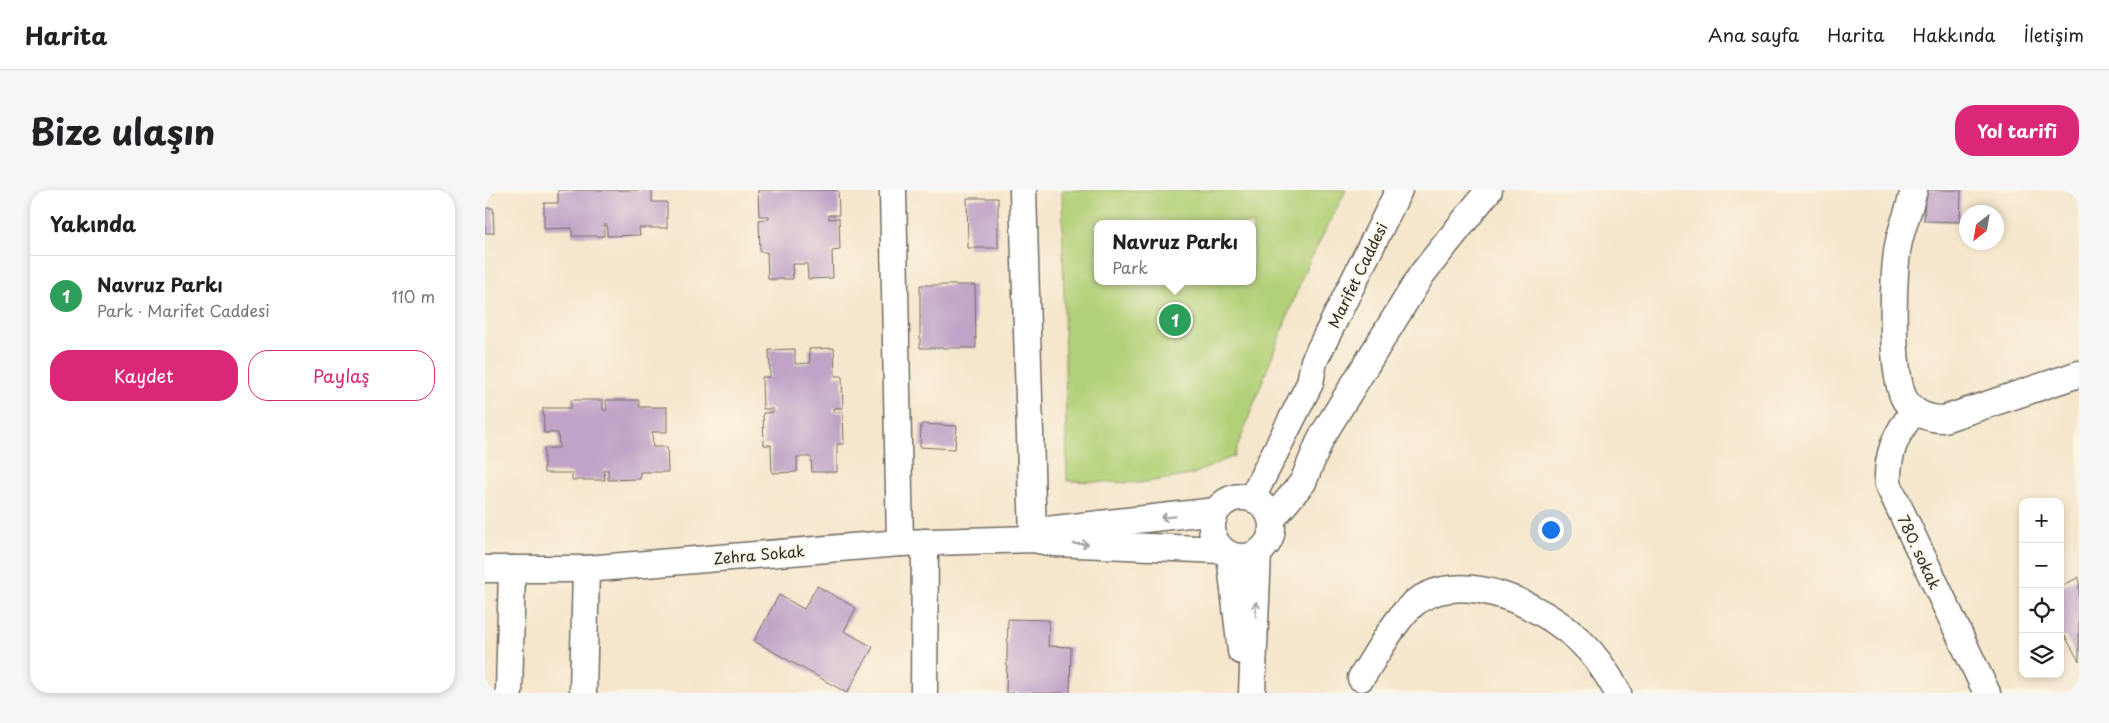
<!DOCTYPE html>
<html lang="tr">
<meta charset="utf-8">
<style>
:root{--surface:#fff;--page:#f6f6f6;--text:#202124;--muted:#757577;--line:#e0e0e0;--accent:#db2777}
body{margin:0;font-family:"Playpen Sans",sans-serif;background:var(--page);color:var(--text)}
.controls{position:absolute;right:15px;bottom:15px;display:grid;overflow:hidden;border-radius:10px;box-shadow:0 2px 8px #0003}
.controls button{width:45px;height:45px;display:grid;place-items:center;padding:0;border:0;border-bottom:1px solid var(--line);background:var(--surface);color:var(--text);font:25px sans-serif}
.compass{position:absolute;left:1474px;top:15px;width:45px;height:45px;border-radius:50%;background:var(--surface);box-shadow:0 2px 8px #0003;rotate:211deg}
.you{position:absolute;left:1065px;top:339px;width:18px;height:18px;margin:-12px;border:4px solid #fff;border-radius:50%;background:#1a73e8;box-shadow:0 0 0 8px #1a73e833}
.badge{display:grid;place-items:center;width:32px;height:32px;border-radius:50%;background:var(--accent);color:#fff;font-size:16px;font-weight:700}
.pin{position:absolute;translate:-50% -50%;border:2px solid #fff;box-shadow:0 1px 5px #0006}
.popup{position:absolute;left:609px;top:30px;width:162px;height:65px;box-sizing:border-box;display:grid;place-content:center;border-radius:10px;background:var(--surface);filter:drop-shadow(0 1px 4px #0005);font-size:16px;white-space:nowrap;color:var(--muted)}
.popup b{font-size:19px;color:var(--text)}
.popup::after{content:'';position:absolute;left:50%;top:100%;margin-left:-10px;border:10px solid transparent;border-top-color:var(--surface)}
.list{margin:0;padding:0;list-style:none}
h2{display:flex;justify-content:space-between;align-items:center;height:65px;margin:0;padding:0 20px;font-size:21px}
h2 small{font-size:16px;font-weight:400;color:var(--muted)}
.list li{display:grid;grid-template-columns:32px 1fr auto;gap:15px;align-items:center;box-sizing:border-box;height:80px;padding:0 20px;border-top:1px solid var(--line)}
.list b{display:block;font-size:19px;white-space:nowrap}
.list p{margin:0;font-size:16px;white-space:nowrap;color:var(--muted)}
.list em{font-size:16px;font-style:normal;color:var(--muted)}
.actions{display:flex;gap:10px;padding:15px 20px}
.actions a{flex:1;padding:11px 0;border:1px solid var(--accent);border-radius:20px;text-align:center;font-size:18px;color:var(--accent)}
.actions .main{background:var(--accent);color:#fff}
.icon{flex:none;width:28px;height:28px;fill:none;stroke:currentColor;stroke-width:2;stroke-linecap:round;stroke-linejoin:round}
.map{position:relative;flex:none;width:1594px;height:503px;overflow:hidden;border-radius:20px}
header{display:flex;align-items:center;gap:30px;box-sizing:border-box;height:70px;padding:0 25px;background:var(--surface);border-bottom:1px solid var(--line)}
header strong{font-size:24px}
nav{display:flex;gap:28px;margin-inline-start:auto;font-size:18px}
.intro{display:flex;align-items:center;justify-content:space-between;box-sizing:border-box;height:120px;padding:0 30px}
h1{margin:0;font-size:35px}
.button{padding:12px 22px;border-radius:20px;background:var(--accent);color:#fff;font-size:18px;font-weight:700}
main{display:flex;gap:30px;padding:0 30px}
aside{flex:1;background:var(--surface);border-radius:20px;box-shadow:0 2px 8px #0003}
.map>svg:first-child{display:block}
.green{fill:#b2d077;stroke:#6e7e51;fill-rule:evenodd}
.building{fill:#c0a3c7}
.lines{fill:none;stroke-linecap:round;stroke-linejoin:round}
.street-casing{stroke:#726c63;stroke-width:29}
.street{stroke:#fff;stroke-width:26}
.oneway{stroke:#a0a0a0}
.labels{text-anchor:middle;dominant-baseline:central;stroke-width:4;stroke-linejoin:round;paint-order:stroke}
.street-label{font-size:15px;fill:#2b2b2b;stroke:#fcf5e5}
</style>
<header>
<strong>Harita</strong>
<nav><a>Ana sayfa</a><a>Harita</a><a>Hakkında</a><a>İletişim</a></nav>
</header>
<div class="intro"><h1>Bize ulaşın</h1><a class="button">Yol tarifi</a></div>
<main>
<aside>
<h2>Yakında<small></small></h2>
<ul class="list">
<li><span class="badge" style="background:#2e9e5b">1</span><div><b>Navruz Parkı</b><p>Park · Marifet Caddesi</p></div><em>110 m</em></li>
</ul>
<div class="actions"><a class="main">Kaydet</a><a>Paylaş</a></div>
</aside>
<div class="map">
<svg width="1594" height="503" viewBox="0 0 1594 503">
<rect width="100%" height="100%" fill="#fcf5e5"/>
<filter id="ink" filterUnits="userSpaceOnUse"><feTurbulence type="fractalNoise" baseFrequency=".02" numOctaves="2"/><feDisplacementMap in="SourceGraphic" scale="10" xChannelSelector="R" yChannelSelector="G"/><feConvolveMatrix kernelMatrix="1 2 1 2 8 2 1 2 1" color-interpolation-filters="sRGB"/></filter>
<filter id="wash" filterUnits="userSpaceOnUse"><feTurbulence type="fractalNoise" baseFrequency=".0096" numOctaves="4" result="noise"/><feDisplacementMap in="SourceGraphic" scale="20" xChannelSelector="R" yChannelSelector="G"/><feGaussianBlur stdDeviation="1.12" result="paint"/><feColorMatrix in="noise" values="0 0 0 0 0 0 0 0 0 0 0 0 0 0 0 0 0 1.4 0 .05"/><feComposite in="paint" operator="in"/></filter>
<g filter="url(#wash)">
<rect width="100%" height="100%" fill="#f5e6cc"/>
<path class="green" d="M577,0H861L820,80L749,266L706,285L655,293L582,291ZM612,34H768V91H612Z"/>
<g id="blocks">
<g class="building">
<rect x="0" y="0" width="8" height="3"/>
<path d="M73,0H167V12H182V38H154L155,45L122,46V35H119V46H87V38L59,39V13H73Z"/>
<path d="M273,0H353L354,25H344V29L354,28L355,60L347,61L348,88L323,89L322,74H307L308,89H283L282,62H275L274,30L284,29V26H274Z"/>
<path d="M1440,0H1476L1475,32L1439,31Z"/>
<path d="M482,8H513V58H483Z"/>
<path d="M0,18H8L9,43H0Z"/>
<path d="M435,95H490L491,158H435Z"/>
<path d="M349,158L350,186H357L358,218H348V222H358L359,254H352V282H327L326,267H312V282L287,283L286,255H279L278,223L288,222V219H278L277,187H285L284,160L310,159V174L325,173L324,159Z"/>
<path d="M86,210H118V220H122L121,210H154V217H182V242H167L168,257H182L183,282H155V289L123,290V280H119L120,290H87V283H59V258H74L73,243H59L58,218H86Z"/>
<path d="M436,234L472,236L470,259L435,257Z"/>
<path d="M1594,387V471L1580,446L1575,449V397Z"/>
<path d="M332,396L371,418L359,441L388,457L362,503L269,451L294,405L319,419Z"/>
<path d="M523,429L564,430L563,456L586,457L585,503H521Z"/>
</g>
</g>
</g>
<g filter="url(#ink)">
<use href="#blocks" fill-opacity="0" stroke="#726c63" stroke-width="1"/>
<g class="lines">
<g class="street-casing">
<g id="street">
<path d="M408,0L415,353"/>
<path d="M538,0L548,349"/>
<path d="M1429,0C1425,17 1418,34 1414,51C1407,81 1405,185 1420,210C1429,224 1444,229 1459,229L1594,184"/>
<path d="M1430,221C1410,243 1402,265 1403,294L1502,503"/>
<circle cx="757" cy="337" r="30"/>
<path d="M767,308L825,193L829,171L914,0"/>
<path d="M787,329L818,292L836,248L937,84L1004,0"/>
<path d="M561,340L731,321"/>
<path d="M745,365L756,461"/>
<path d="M0,379H101L415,353L548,349L569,353L737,360"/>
<path d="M876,488C891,466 912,425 932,411C980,378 1058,416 1095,451C1111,466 1123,484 1133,503"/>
<path d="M24,503L27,379"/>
<path d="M98,503L101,379"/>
<path d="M439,503L440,352"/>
<path d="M767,503L773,363"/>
</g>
</g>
<use href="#street" class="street"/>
</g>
<defs><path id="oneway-shaft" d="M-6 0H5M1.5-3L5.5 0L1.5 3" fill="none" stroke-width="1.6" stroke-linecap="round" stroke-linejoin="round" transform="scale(1.25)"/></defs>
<g class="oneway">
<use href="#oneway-shaft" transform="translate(683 327) rotate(174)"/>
<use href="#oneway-shaft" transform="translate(596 354) rotate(2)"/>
<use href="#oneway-shaft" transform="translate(771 419) rotate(-88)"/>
</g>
</g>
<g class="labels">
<g class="street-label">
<text transform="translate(872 85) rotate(-64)">Marifet Caddesi</text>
<text transform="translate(1435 362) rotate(65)">780. sokak</text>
<text transform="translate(274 364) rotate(-5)">Zehra Sokak</text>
</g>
</g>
</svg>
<div class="controls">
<button>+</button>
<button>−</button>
<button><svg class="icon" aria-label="locate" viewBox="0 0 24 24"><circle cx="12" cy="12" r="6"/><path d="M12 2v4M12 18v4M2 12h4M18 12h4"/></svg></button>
<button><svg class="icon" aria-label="layers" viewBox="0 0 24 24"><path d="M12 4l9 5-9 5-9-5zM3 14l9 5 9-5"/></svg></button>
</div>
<svg class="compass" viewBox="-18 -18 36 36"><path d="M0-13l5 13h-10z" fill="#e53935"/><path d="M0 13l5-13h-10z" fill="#757577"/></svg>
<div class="you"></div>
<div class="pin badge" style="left:690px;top:130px;background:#2e9e5b">1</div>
<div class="popup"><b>Navruz Parkı</b>Park</div>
</div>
</main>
